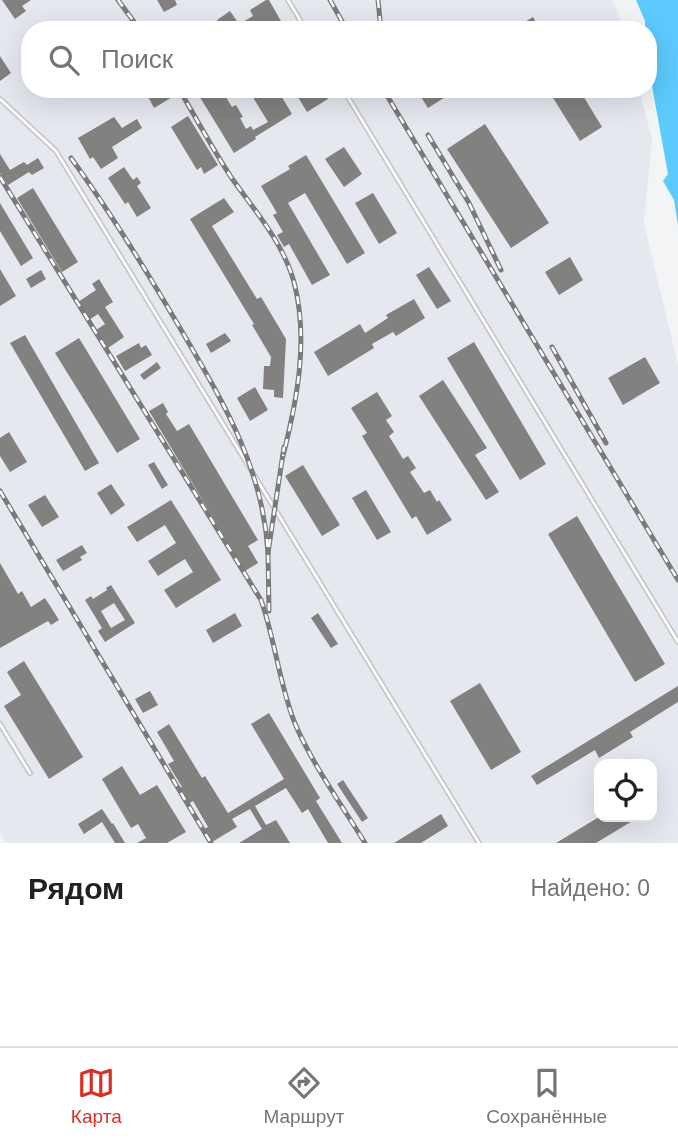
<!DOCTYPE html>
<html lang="ru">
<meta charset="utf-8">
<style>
:root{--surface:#fff;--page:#f6f6f6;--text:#202124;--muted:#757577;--line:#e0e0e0;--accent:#d93025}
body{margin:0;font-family:Arial,sans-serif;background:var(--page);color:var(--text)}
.controls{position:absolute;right:21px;bottom:21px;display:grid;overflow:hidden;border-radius:14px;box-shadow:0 7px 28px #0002}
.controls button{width:63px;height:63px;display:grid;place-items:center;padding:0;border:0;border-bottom:2px solid var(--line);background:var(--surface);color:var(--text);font:35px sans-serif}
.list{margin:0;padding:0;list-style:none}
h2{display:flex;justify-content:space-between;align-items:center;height:91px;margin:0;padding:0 28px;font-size:30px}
h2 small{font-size:23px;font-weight:400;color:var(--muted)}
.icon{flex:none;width:38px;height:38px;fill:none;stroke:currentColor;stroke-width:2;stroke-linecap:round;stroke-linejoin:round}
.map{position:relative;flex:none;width:678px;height:843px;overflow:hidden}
.search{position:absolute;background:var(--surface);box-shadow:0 7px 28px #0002;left:21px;right:21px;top:21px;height:77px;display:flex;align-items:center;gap:18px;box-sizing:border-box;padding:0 24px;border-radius:28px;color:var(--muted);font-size:26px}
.sheet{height:203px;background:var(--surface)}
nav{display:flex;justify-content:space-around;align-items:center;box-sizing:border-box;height:98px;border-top:2px solid var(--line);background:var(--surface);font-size:19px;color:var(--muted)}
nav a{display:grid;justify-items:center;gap:4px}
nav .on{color:var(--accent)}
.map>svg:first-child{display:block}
.built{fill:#e6e8f0;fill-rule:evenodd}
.water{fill:#5ccafd}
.building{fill:#82817f;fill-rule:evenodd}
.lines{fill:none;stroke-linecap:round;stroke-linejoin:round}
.lane-casing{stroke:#c7c7c9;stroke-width:6}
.lane{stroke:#fff;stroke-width:2.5}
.rail-casing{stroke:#7a7a7c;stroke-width:5}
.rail{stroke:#fff;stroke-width:2.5;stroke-dasharray:8;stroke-linecap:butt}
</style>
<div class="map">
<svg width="678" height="843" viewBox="0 0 678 843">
<rect width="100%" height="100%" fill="#f3f4f6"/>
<path class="built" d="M0,0H613L624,30H30V89H639L652,139L644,223L678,365V843H6L0,834ZM599,764H652V817H599Z"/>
<path class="water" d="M636,0H678V225L674,200L663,181L668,174L648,64V30H645V21Z"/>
<g class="building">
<path d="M2,0H31L22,6L26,11L15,19Z"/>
<path d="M157,0H175L177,5L164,12Z"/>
<path d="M266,0H269L286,30H223L217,20L230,11L239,24L253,16L250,10Z"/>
<path d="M533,17L540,30H511Z"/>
<path d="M0,56L11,73L0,81Z"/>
<path d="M144,89H170L174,96L154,108Z"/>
<path d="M195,89H221L232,107L236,105L243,117L240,118L246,129L251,126L253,130L268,122L248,89H277L292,114L255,137L256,139L234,153Z"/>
<path d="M293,89H322L328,99L307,112Z"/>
<path d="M416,89H447L450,94L428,108Z"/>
<path d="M556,89H579L602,127L580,141L550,93Z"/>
<path d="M188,116L218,165L204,174L201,167L197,170L171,127Z"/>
<path d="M114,117L122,128L137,119L142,128L112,147L118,158L101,169L93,157L90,159L78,138Z"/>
<path d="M485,124L549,223L511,248L447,149Z"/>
<path d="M344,147L362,174L344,187L325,159Z"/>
<path d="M0,154L10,170L24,162L27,165L38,158L44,168L32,175L29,172L8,185L0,173Z"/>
<path d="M306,155L365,253L347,264L305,193L288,203L330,275L312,285L289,244L284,247L277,235L283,232L273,215L277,213L261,186L290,169L288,166Z"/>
<path d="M124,167L133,180L137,177L141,183L137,186L151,208L137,217L128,202L125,204L108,178Z"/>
<path d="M33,188L78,262L62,272L17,198Z"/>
<path d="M373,193L397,233L379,244L355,203Z"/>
<path d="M224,198L234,212L212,226L257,299L261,297L286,339L283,398L274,397V390L263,389L264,366H270L271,357L252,325L254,324L190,219Z"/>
<path d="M0,203L33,258L21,266L0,231Z"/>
<path d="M570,257L583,280L559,295L545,272Z"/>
<path d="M429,267L451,301L437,309L416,275Z"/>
<path d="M0,269L16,296L0,306Z"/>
<path d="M41,270L46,279L31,288L26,279Z"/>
<path d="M99,279L113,302L105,307L124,337L108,348L96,330L105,324L98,314L89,320L78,302L96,290L92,284Z"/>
<path d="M414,299L425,318L396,336L393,332L372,344L374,348L328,376L314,352L360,324L365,333L388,318L386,315Z"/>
<path d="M225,333L231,341L211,353L206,344Z"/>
<path d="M25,335L99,463L85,471L10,343Z"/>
<path d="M79,338L140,439L117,453L55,353Z"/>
<path d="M474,342L546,464L520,480L447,358Z"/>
<path d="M139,343L141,348L146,345L152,355L125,371L116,356Z"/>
<path d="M645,357L660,383L623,405L608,378Z"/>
<path d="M157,362L161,368L144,380L140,375Z"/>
<path d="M443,380L487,448L475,455L499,492L486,500L419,396Z"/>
<path d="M255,387L268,410L250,421L237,398Z"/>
<path d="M377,392L392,416L386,420L394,432L389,436L403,459L408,456L416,468L410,472L424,493L430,490L437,502L439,500L452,520L427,535L416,516L412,519L362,436L367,433L351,408Z"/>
<path d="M163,403L168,412L166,414L177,431L189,424L258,540L248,546L258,563L245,571L149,411Z"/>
<path d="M9,432L27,462L10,472L0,456V438Z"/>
<path d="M154,462L168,485L162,489L148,465Z"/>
<path d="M303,465L340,525L322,536L285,476Z"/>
<path d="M111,484L125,505L111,515L97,493Z"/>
<path d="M366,490L391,532L377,540L352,498Z"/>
<path d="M45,495L59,517L42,527L28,505Z"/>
<path d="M171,500L221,580L176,608L164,590L193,572L185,559L158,576L148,561L176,543L165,525L137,542L127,527Z"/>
<path d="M577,516L665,664L635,682L548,534Z"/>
<path d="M82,545L87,553L80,557L82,560L63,571L56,560Z"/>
<path d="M0,563L18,594L22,591L31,607L45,598L59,620L51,625L48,621L0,648Z"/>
<path d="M111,585L135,623L105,642L98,631L102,628L85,600L91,596L93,599L107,590L106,588ZM114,603L125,620L111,628L101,611Z"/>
<path d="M235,613L242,626L213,643L206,630Z"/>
<path d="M318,613L338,644L331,648L311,618Z"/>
<path d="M24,661L83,757L49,779L4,706L21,695L7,672Z"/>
<path d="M480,683L521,752L491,770L450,701Z"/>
<path d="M678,686V702L630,732L633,737L599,758L595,750L537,785L531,776Z"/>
<path d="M150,691L158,705L143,713L135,699Z"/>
<path d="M269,713L320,798L316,801L342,843H328L308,809L302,813L286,788L255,806L266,825L276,820L290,843H239L262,829L250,809L232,819L237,827L212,842L204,829L208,827L193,801L188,804L179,788L182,787L168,764L174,761L157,732L169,724L202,778L205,776L228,813L284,779L251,724Z"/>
<path d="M122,766L140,795L157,785L186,832L167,843H137L146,838L138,824L131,828L102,779Z"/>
<path d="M343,780L368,818L362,822L337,784Z"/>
<path d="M102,809L112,824L113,823L125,843H115L102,822L84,834L78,824Z"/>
<path d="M441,814L448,826L421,843H394Z"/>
<path d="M599,817H639L596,843H556Z"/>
</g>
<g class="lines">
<g class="lane-casing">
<g id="lane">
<path d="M288,0L306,30"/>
<path d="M343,89L678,642"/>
<path d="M0,99L56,151L479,843"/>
<path d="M0,724L30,773"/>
</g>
</g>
<use href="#lane" class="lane"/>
<g class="rail-casing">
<g id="rail">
<path d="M118,0L140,30"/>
<path d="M330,0L347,30"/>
<path d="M378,0L381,30"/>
<path d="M179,89C196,118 212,148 231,177C254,210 283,242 294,282C309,340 297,400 283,456"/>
<path d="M383,89L678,580"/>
<path d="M428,135L469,203L501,270"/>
<path d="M71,158C111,213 146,270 180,328C223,402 263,467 268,553"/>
<path d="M0,177L261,600C275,640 279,682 294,721C309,759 343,807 365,843"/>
<path d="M552,347L606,443"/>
<path d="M0,491L211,843"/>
<path d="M269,611L268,553L284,447"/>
</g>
</g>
<use href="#rail" class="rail"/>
</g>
</svg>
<div class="controls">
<button><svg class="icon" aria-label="locate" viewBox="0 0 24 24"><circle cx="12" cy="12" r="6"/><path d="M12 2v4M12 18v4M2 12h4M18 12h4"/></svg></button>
</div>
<div class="search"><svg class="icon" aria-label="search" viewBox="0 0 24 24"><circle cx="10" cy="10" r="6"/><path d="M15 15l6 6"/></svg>Поиск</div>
</div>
<section class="sheet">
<h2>Рядом<small>Найдено: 0</small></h2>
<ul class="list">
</ul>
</section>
<nav>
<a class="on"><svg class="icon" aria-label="map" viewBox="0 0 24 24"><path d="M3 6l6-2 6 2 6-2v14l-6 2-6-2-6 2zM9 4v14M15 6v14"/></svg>Карта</a>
<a><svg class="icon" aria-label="directions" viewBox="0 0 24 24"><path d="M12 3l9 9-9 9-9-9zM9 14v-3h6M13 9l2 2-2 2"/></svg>Маршрут</a>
<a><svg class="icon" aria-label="saved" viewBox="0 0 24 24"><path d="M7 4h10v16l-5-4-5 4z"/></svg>Сохранённые</a>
</nav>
